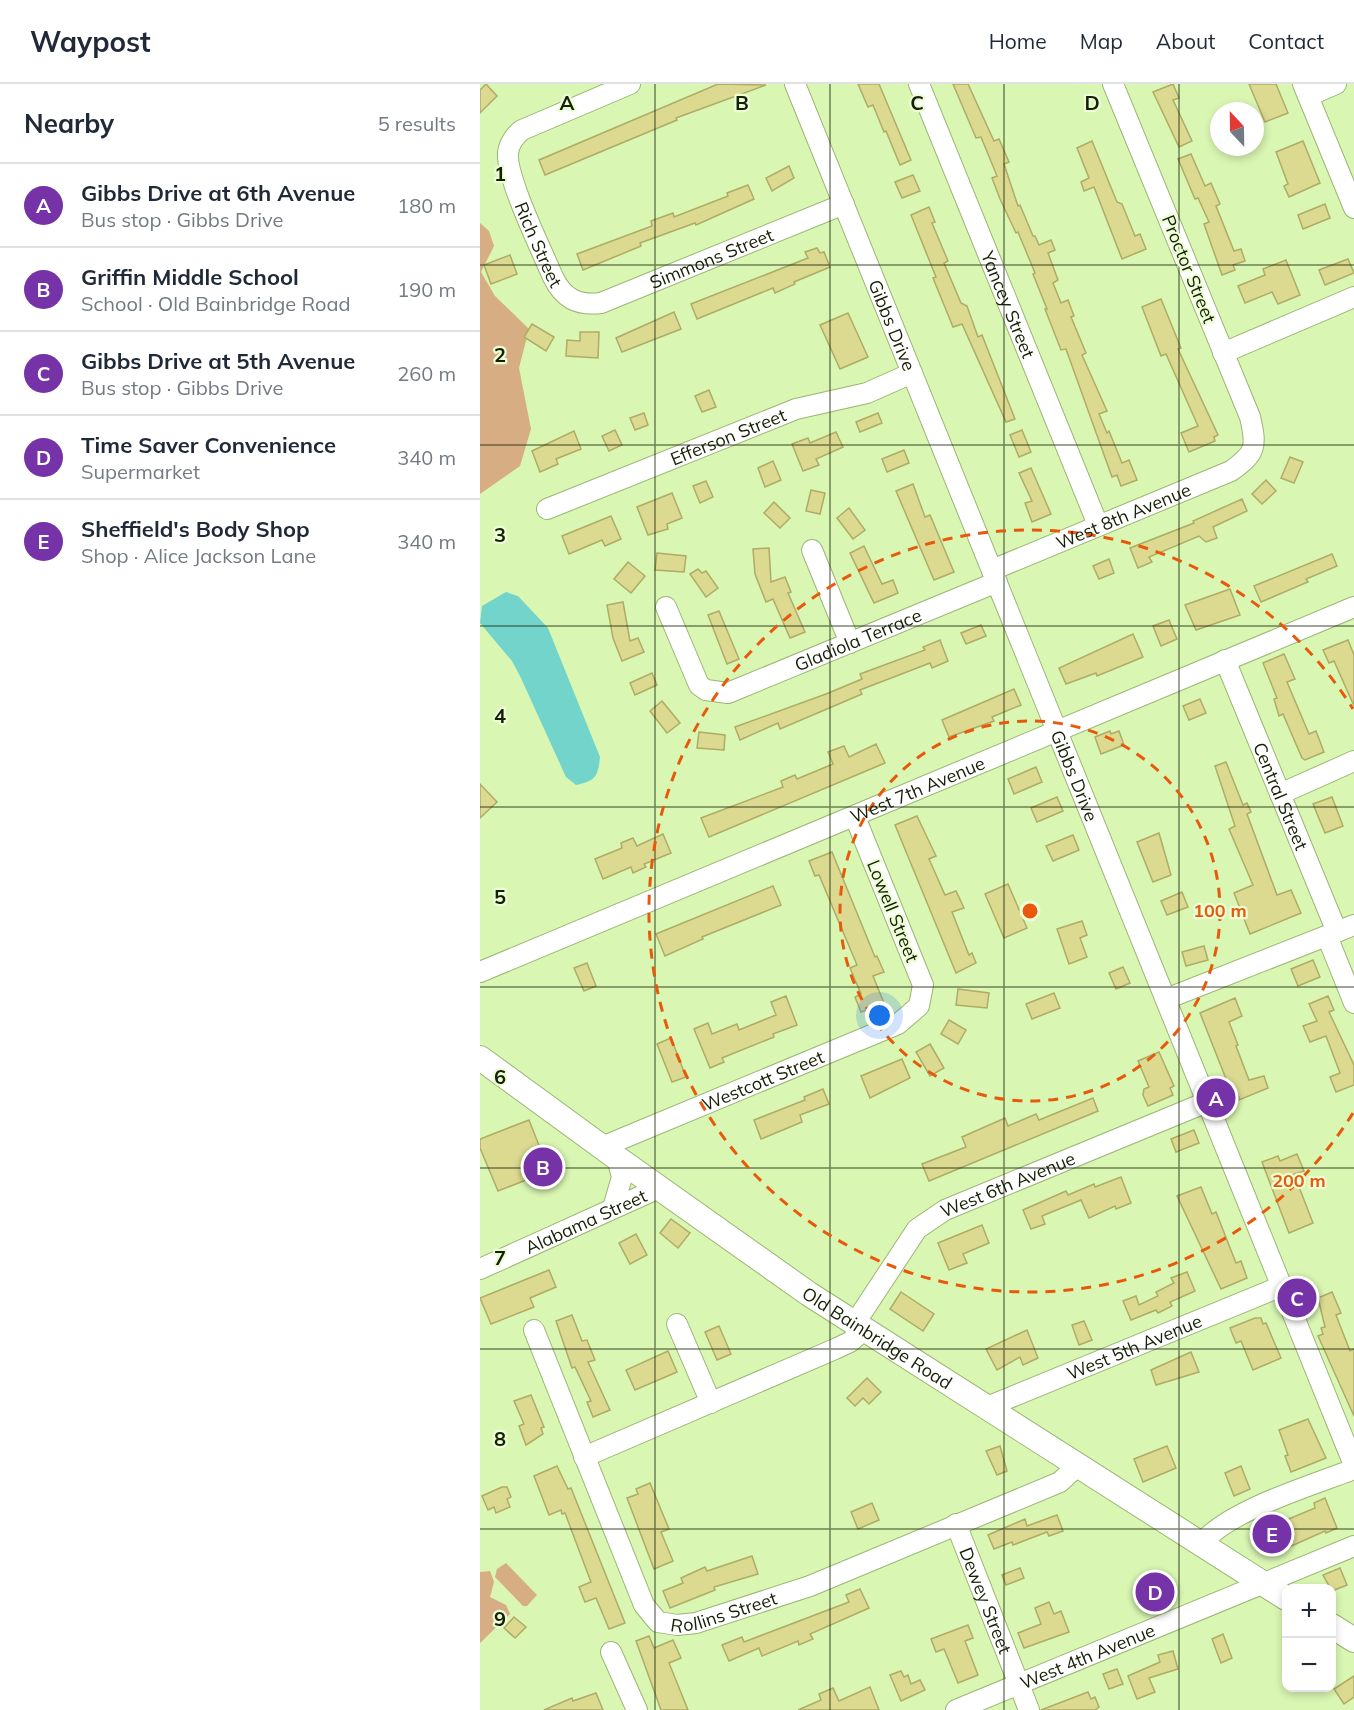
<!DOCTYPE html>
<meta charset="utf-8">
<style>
:root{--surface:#fff;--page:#f2f2f3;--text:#1f2937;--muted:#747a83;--line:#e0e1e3;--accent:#7633a8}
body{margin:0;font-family:Mulish,sans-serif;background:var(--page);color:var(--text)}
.controls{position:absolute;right:18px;bottom:18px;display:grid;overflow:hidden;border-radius:12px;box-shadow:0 3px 9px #0003}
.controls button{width:54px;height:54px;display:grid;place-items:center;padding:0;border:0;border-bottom:2px solid var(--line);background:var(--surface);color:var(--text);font:30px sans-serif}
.compass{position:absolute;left:730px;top:18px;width:54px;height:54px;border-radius:50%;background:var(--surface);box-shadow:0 3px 9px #0003;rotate:338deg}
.you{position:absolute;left:400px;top:932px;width:21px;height:21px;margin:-15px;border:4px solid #fff;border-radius:50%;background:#1a73e8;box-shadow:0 0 0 9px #1a73e833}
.badge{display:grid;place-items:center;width:39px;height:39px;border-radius:50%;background:var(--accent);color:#fff;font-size:20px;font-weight:700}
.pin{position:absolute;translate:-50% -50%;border:3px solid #fff;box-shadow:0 2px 6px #0006}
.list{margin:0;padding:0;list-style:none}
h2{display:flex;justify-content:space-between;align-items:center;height:78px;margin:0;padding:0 24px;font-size:26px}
h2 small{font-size:20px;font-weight:400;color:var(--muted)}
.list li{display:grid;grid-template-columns:39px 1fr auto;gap:18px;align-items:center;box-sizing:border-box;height:84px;padding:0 24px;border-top:2px solid var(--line)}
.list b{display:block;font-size:22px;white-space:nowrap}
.list p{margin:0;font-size:20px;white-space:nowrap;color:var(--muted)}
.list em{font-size:20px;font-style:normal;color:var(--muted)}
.map{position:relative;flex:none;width:874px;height:1626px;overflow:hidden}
header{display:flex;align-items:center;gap:36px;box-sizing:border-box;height:84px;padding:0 30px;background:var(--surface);border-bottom:2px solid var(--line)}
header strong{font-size:28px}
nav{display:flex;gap:33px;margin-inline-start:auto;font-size:21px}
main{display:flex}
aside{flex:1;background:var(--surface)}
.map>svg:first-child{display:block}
.green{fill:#d7ae83}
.water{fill:#72d4ca}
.building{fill:#dcda91;stroke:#aeac65;stroke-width:1.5}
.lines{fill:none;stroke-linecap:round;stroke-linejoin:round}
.minor-casing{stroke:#9bb675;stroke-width:22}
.major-casing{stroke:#9bb675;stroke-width:26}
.minor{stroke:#fff;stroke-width:20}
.major{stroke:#fff;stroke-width:24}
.grid{fill:none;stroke:#162006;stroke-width:1.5;stroke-opacity:0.55}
.ring{fill:none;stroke:#e8590c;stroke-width:3;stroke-dasharray:10 8}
.labels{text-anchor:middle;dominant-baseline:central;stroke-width:4.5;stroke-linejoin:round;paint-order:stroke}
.street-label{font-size:18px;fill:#162006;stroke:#edfed6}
.grid-label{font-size:20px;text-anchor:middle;font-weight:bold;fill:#162006;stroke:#edfed6;stroke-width:4.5;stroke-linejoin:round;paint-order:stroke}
.centre{fill:#e8590c;stroke:#edfed6;stroke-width:3}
.ring-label{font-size:18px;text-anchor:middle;font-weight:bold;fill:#e8590c;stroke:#edfed6;stroke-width:4.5;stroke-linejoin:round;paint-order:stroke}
</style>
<header>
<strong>Waypost</strong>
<nav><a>Home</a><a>Map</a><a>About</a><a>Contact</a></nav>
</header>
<main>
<aside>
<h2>Nearby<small>5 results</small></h2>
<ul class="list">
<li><span class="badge">A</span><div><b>Gibbs Drive at 6th Avenue</b><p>Bus stop · Gibbs Drive</p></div><em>180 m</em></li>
<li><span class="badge">B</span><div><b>Griffin Middle School</b><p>School · Old Bainbridge Road</p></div><em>190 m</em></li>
<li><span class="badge">C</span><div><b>Gibbs Drive at 5th Avenue</b><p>Bus stop · Gibbs Drive</p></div><em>260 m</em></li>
<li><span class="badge">D</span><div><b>Time Saver Convenience</b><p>Supermarket</p></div><em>340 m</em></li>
<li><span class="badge">E</span><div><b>Sheffield's Body Shop</b><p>Shop · Alice Jackson Lane</p></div><em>340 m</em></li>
</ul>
</aside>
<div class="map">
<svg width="874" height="1626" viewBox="0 0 874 1626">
<rect width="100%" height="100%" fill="#d9f6b2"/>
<g class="green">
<path d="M0,139L9,147L14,162L1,188L15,212L49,245L39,284L51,345L40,382L0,410Z"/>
<path d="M26,1479L57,1511L47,1522H43L15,1493L17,1485Z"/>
<path d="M10,1487L14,1498L10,1513L26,1521L30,1530L0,1559V1488Z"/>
</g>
<path class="water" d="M26,508L38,512L68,544L120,673C118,692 116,697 96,701L86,693L40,592L32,577L0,539L2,522Z"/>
<g class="building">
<path d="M6,0L17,12L0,29V6Z"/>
<path d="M238,0L286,1L196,34L197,36L65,91L59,76Z"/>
<path d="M378,0H399L431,76L420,81L406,47L404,48L393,21L388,23Z"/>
<path d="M473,0H488L514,57L519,55L529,78L524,80L538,122L540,121L553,152H555L559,161L571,156L575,166L568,169L578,196L573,199L581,219L588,216L594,232L591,233L606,269L602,271L627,327L619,330L627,349L629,347L642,379L649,376L657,396L641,402L637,391L632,393L586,265L581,266L565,225H567L553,190L555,189L538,148L536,149L520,115L512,94L517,92L501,53L496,54Z"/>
<path d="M693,0L699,14L693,16L712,57L699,63L673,8Z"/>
<path d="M769,0H796L808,29L785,38Z"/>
<path d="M612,57L637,118L642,120L655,152L660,150L666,165L642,175L614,103L604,107L601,98L609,94L597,64Z"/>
<path d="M823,57L840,99L809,113L804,102L808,100L796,68Z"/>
<path d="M711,70L725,102L731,99L740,120L736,122L754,167L761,165L765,177L753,181L755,186L742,191L724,140L729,138L718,114L715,115L698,75Z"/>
<path d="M309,82L314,94L292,107L286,94Z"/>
<path d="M433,91L440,107L422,114L415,98Z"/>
<path d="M268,101L274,115L216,141L215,139L160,159L161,162L103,186L97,170L172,142L171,137L193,129L194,133L248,112L247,109Z"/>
<path d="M845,120L850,134L823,145L818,131Z"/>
<path d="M449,123L455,138L452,139L468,177L464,179L481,219L487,222L498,253L502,251L535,335L526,338L482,240L473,243L453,194L456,193L431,131Z"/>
<path d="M337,164L340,169L344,168L350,183L314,198L315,200L295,209L293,204L217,235L211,220L328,174L325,168Z"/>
<path d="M30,171L37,190L11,200L4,181Z"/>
<path d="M868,175L874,189L845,201L839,186Z"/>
<path d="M806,176L820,211L798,220L792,208L765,219L758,202L785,191L783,185Z"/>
<path d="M681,215L701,264L698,265L738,351L734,353L735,357L709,368L701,349L718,342L686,270L681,272L662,223Z"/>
<path d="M194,228L201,245L142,268L136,254Z"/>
<path d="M368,229L388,273L360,285L340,241Z"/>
<path d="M52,240L74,253L66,267L44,253Z"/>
<path d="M100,248H119L118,274L86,272L87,256L100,257Z"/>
<path d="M229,306L236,323L222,328L215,312Z"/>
<path d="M164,329L168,341L155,346L150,334Z"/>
<path d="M398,329L402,339L380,348L376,338Z"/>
<path d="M135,346L142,361L129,367L122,352Z"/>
<path d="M542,346L551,368L539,373L530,351Z"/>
<path d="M94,347L101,365L76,375L78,380L60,388L52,367Z"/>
<path d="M356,348L363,363L336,375L339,381L323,387L312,360L328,354L330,359Z"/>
<path d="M424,366L429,379L407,388L402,375Z"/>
<path d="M810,373L823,378L814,399L801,394Z"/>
<path d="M293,377L301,396L285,403L278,384Z"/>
<path d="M551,384L571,430L552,438L545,419L552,417L539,389Z"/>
<path d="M786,396L796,407L782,420L772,410Z"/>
<path d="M226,397L233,413L220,419L213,402Z"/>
<path d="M433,400L445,433L450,431L474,488L454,496L416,407Z"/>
<path d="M331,406L345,409L340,430L326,427Z"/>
<path d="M192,409L202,434L187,440L188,445L168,451L157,423Z"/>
<path d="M762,415L767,427L733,443L737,454L726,458L719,452L669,473L672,478L658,484L650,464L714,439L713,437Z"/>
<path d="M294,418L310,434L300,444L284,429Z"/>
<path d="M369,424L385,446L373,455L357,434Z"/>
<path d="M131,432L141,455L125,462L122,456L89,470L82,452Z"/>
<path d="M384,462L402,500L413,496L418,509L394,519L370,469Z"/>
<path d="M289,464L291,498L305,493L311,508L308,509L325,548L310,554L293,515L286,518L275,490L273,465Z"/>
<path d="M177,469L206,472L204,488L175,486Z"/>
<path d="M852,470L857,482L826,495L828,498L781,518L774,502Z"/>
<path d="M629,475L634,489L619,495L613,482Z"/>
<path d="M148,478L165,492L151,509L134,495Z"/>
<path d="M218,485L222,489L226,487L238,504L226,513L210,490Z"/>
<path d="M750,505L760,531L716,546L705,521Z"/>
<path d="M143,518L150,557L158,554L164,568L142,577L133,554L127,521Z"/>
<path d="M239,527L259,575L247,580L228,531Z"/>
<path d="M689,536L697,555L681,562L673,542Z"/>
<path d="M501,541L506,552L486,560L481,549Z"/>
<path d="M653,550L663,573L617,592L616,589L586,600L579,584Z"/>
<path d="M460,556L468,577L452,584L450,579L419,591L380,606L382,610L300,645L298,639L260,656L255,643L346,610L382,595L380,590L445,566L443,563Z"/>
<path d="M868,556L874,571V622L854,577L849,579L843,566Z"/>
<path d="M804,570L815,595L807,598L829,650L836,647L844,668L825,676L822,674L803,630L799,632L794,615L797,614L783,579Z"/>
<path d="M172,589L177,601L155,611L150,599Z"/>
<path d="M534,605L541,621L512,633L514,637L469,653L462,636Z"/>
<path d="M720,615L726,629L709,636L703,622Z"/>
<path d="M182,617L200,639L187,649L170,627Z"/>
<path d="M630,647L631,650L639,647L644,661L621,670L615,653Z"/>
<path d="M219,648L245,651L244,666L217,664Z"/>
<path d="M396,660L405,679L229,753L221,734L303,703L301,697L315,691L317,695L353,680L348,668L364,662L369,673Z"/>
<path d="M746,678L763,721L767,719L771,728L767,730L797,811L811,806L821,829L770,850L754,809L773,801L749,745L755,742L735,682Z"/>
<path d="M556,683L562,698L534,710L528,695Z"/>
<path d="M0,700L17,718L0,734Z"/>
<path d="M577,713L583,727L557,738L551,724Z"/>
<path d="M852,713L863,742L845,749L833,720Z"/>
<path d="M437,732L456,772L449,775L465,811L476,807L484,824L472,828L489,871L492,869L496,879L476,889L415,741Z"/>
<path d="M679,749L691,791L673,798L657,758Z"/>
<path d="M183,750L191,769L164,780L166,783L153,789L151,783L123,795L115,775L142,764L141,759L153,754L157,762Z"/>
<path d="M593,751L599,766L573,777L566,762Z"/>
<path d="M352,768L395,873L397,872L404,888L393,892L404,919L381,928L375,913L381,910L370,884L377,881L339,791L335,792L329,777Z"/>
<path d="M528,800L547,844L524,854L505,810Z"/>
<path d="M293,802L301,821L222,853L223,855L185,872L176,850Z"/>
<path d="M702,808L708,823L687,831L681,817Z"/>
<path d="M602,837L607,851L600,854L607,873L589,880L577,845Z"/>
<path d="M724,862L728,876L706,882L702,868Z"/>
<path d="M833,876L840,893L818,902L811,885Z"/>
<path d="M107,879L116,902L104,907L94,884Z"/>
<path d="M643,883L650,899L636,905L629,889Z"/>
<path d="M478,905L509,909L507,924L476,921Z"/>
<path d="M574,909L580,924L552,935L546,920Z"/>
<path d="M306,912L317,941L293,950L294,953L242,974L244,978L230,984L214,945L228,939L232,950L257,940L259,946L296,931L291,918Z"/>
<path d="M848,912L854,926L849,928L874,981V1001L856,1008L850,993L860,989L846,952L830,958L823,942L837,937L829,920Z"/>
<path d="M755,914L762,932L749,938L758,961L756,962L769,996L784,992L788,1004L759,1016V1013L754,1015L720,929Z"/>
<path d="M469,936L486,946L478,960L461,950Z"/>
<path d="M191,954L206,993L192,998L177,960Z"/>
<path d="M450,960L464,984L450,992L436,968Z"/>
<path d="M679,968L694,1002L690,1004L693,1011L668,1022L663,1011L664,1005L669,1003L658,977Z"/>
<path d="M422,975L430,994L390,1014L381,992Z"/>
<path d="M343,1005L349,1020L320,1031L322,1038L281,1055L274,1036L325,1016L324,1013Z"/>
<path d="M613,1014L618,1027L449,1097L442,1080L486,1063L482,1053L525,1034L528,1042L556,1030L559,1036Z"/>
<path d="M49,1036L69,1087L18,1107L0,1064V1055Z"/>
<path d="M714,1046L719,1059L696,1068L691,1055Z"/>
<path d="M817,1070L824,1087L814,1090L833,1139L809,1149L782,1078L798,1072L800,1077Z"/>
<path d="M641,1093L651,1119L636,1125L635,1122L609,1134L601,1116L562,1132L565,1140L551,1145L543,1126L586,1107L588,1111L614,1100L615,1103Z"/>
<path d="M721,1103L732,1130L736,1128L756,1179L761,1177L767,1194L741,1205L697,1112Z"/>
<path d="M191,1135L210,1149L198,1164L180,1149Z"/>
<path d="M502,1141L509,1159L483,1170L487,1179L469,1186L458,1159Z"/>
<path d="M156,1150L167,1171L150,1180L139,1159Z"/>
<path d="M69,1186L76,1203L50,1214L54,1223L11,1240L0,1214Z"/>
<path d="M707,1188L715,1207L690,1218L692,1222L678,1229L676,1226L651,1236L643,1217L656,1212L659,1221L678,1212L676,1208L694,1199L691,1194Z"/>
<path d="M421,1208L454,1230L443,1247L410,1225Z"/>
<path d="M852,1208L861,1229L856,1231L870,1267L874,1265V1332L838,1252L843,1250L841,1244L845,1243L838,1214Z"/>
<path d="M92,1231L102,1257L107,1256L115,1276L108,1278L130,1326L113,1333L107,1318L111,1317L95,1283L92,1284L76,1237Z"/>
<path d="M775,1234H781L783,1240L786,1239L801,1274L773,1286L761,1257L756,1259L750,1244Z"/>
<path d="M604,1237L612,1256L599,1261L592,1241Z"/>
<path d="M239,1242L251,1270L237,1276L225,1248Z"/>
<path d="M547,1246L558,1274L543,1281L540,1273L517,1286L506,1265Z"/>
<path d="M188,1267L197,1288L155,1306L146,1286Z"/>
<path d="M711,1268L719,1288L676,1301L671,1286Z"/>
<path d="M387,1294L401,1308L389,1320L383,1314L375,1322L367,1314Z"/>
<path d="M51,1311L64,1343L61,1344L63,1350L46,1361L39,1342L44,1340L34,1317Z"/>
<path d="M828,1335L846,1374L811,1388L805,1372L808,1371L799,1346Z"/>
<path d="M520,1362L527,1387L517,1391L506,1367Z"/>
<path d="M687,1362L696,1384L663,1398L654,1375Z"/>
<path d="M77,1382L88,1405L91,1404L145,1539L129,1545L116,1514L105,1518L99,1503L111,1498L85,1429L82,1430L81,1426L69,1431L54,1392Z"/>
<path d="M761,1382L770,1405L754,1412L745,1389Z"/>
<path d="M170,1399L189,1445L181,1448L193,1477L174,1485L147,1414L158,1410L156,1405Z"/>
<path d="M22,1403H27L31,1413L27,1415L30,1423L16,1429L14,1423L8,1426L2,1412Z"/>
<path d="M845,1414L857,1444L846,1449L845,1447L807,1464L806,1462L795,1466L782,1465L775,1449L835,1424L834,1419Z"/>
<path d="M392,1419L399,1436L378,1445L371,1428Z"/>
<path d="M577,1431L583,1447L569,1452L567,1448L533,1461L532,1458L514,1465L508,1451L545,1435L547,1442Z"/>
<path d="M272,1472L278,1490L234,1503L235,1506L190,1524L183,1507L203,1499L201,1494L225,1483L227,1487Z"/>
<path d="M540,1484L544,1494L526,1501L522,1491Z"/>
<path d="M860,1484L867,1501L852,1507L843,1491Z"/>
<path d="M683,1489L694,1516L667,1527L657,1500Z"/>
<path d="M380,1505L389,1524L330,1550L333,1555L319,1561L318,1557L282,1572L279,1564L249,1577L242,1561L262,1553L264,1558L369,1518L366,1511Z"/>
<path d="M569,1518L574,1530L581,1527L589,1548L544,1564L538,1549L561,1540L555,1524Z"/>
<path d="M34,1533L46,1543L35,1554L24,1544Z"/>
<path d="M488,1541L493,1554L485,1557L498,1591L478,1599L464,1565L456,1568L451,1555Z"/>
<path d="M743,1550L752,1574L741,1579L732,1555Z"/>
<path d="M169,1552L174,1564L193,1556L201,1574L189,1579L208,1626H181L156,1557Z"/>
<path d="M693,1567L698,1585L669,1594L675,1608L657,1615L648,1592L680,1578L678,1571Z"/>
<path d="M637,1585L643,1600L629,1605L623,1590Z"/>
<path d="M421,1587L424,1593L428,1591L431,1600L440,1596L445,1606L421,1617L410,1591Z"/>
<path d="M874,1592V1613L864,1620L854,1605Z"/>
<path d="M390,1603L399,1626H318L341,1616L339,1610L353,1604L359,1617Z"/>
<path d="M608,1608L611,1615L615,1613L619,1623L615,1626H561Z"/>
<path d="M116,1609L123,1626H64L92,1614L93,1617Z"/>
</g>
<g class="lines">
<g class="minor-casing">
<g id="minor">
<path id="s1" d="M150,0L42,46C35,51 29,60 28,69C26,94 62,167 73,193C83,214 97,222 121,219L364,120"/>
<path id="s2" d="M315,0L874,1381"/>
<path id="s3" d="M439,0L618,441"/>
<path d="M823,0L874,124"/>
<path d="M828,12L856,0"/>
<path d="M743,269L874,213"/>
<path id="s4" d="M67,425L316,325L387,309L432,289"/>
<path d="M332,466L370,559"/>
<path id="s5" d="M512,486L751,387C776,369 777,363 770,333L633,0"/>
<path id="s6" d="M186,523L219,601L226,606L248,609L517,498"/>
<path id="s7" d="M745,576L857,848"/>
<path d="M800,710L874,677"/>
<path d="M847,852L874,919"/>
<path id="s8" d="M0,888L874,523"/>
<path d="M686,915L874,841"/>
<path id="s9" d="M122,1063L418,940L439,922L443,901L375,733"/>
<path d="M133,1124L142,1093L137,1074"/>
<path id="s10" d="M0,1185L179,1104"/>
<path id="s11" d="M375,1239L437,1145L465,1126L727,1018"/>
<path d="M197,1240L231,1319"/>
<path id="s12" d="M54,1246L164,1521L178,1538L197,1541L216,1539L330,1502L580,1398L598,1381"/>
<path id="s13" d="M507,1323L802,1202"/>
<path d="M104,1373L355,1265L370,1258L385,1245"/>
<path id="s14" d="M476,1440L549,1626"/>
<path d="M722,1459C749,1426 833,1401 874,1385"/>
<path d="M131,1568L157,1626"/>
<path id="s15" d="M476,1626L874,1462"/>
</g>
</g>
<g class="major-casing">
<g id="major">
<path id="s16" d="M0,974L137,1074L329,1210L806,1514"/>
<path d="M852,1542L874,1556"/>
</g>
</g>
<use href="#minor" class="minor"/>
<use href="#major" class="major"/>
</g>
<path class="grid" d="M175,0V1626M350,0V1626M524,0V1626M699,0V1626M0,181H874M0,361H874M0,542H874M0,723H874M0,903H874M0,1084H874M0,1265H874M0,1445H874"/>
<g class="ring">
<circle cx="550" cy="827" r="190"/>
<path d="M873 1029A381 381 0 1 1 873 625"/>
</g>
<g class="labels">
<g class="street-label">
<text stroke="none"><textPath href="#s1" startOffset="242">Rich Street</textPath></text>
<text stroke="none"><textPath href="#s1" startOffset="456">Simmons Street</textPath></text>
<text transform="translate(709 185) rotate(68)">Proctor Street</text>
<text stroke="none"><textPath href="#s3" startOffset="238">Yancey Street</textPath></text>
<text stroke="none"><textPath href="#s2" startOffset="260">Gibbs Drive</textPath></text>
<text stroke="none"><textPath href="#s4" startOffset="195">Efferson Street</textPath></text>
<text stroke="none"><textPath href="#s5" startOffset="142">West 8th Avenue</textPath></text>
<text stroke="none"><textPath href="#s6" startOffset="256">Gladiola Terrace</textPath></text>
<text stroke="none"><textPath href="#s2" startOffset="746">Gibbs Drive</textPath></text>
<text stroke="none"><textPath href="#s8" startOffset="474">West 7th Avenue</textPath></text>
<text stroke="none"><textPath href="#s7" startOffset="147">Central Street</textPath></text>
<text transform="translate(413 827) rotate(68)">Lowell Street</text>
<text stroke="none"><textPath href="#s9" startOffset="174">Westcott Street</textPath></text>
<text stroke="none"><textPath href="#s11" startOffset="214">West 6th Avenue</textPath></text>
<text stroke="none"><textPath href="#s10" startOffset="116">Alabama Street</textPath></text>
<text stroke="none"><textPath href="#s16" startOffset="486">Old Bainbridge Road</textPath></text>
<text stroke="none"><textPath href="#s13" startOffset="159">West 5th Avenue</textPath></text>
<text stroke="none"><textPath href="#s14" startOffset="82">Dewey Street</textPath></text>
<text stroke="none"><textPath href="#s12" startOffset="386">Rollins Street</textPath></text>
<text stroke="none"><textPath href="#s15" startOffset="142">West 4th Avenue</textPath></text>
</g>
</g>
<g class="grid-label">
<text x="87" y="26">A</text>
<text x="262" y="26">B</text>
<text x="437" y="26">C</text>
<text x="612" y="26">D</text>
<text x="20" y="97">1</text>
<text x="20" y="278">2</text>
<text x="20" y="458">3</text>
<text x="20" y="639">4</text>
<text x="20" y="820">5</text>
<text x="20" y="1000">6</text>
<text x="20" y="1181">7</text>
<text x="20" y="1362">8</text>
<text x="20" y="1542">9</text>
</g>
<circle cx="550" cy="827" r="9" class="centre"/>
<g class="ring-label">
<text x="740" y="833">100 m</text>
<text x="819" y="1103">200 m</text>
</g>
</svg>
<div class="controls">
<button>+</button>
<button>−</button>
</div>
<svg class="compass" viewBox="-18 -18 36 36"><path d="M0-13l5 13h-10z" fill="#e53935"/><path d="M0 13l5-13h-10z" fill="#747a83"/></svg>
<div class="you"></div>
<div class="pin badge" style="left:736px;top:1014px">A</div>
<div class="pin badge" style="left:63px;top:1083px">B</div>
<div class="pin badge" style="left:817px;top:1214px">C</div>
<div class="pin badge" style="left:675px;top:1508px">D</div>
<div class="pin badge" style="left:792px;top:1450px">E</div>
</div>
</main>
